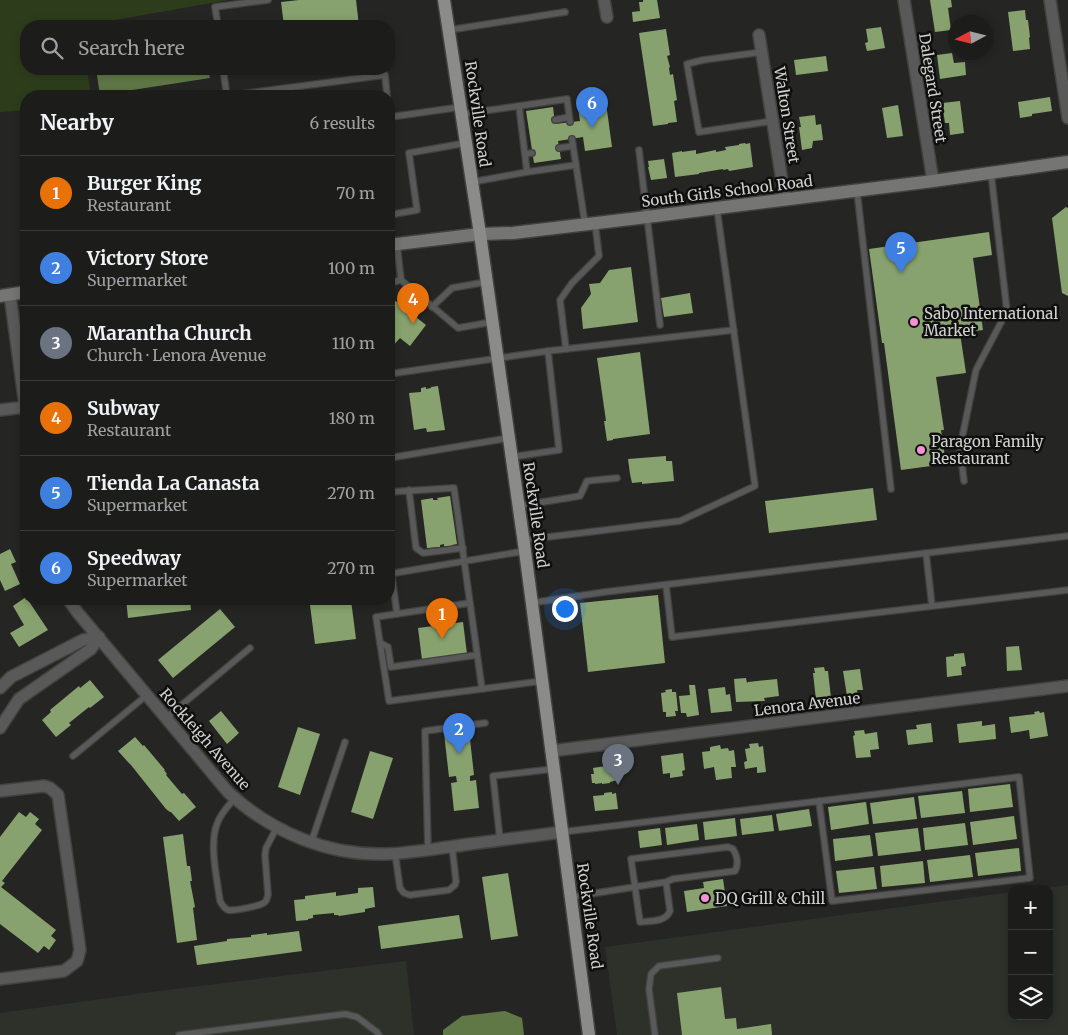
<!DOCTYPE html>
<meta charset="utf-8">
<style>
:root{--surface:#1c1c1b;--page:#292928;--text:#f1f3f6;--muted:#a0a1a3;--line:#3a3a3a;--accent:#f491d4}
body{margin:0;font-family:Merriweather,serif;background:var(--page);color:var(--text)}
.controls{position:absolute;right:15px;bottom:15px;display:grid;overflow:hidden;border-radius:10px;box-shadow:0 2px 8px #0003}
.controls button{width:45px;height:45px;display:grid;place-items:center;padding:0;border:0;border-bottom:1px solid var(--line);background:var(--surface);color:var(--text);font:25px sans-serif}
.compass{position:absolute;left:948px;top:15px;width:45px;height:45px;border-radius:50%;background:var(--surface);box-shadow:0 2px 8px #0003;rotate:263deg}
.you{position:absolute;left:564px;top:608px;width:18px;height:18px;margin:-12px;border:4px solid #fff;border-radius:50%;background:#1a73e8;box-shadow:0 0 0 8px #1a73e833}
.badge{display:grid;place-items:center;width:32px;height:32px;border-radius:50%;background:var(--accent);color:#fff;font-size:16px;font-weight:700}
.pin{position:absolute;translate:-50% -41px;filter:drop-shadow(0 1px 2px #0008)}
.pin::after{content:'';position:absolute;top:26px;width:18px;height:15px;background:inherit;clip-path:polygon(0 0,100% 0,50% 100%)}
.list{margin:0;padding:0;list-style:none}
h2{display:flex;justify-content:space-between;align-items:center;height:65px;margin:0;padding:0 20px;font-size:21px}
h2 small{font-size:16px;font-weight:400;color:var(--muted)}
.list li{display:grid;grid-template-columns:32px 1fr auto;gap:15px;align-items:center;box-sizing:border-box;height:75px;padding:0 20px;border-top:1px solid var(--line)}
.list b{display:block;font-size:19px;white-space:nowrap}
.list p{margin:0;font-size:16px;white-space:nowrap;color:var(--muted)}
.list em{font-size:16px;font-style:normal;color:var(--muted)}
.icon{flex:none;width:28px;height:28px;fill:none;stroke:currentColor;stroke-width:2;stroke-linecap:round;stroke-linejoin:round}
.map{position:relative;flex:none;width:1068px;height:1035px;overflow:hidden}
.search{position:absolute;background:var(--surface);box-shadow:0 2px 8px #0003;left:20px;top:20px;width:375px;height:55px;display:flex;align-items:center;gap:12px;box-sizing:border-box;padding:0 18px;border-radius:20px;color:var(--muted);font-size:19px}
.panel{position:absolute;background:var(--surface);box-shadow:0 2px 8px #0003;left:20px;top:90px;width:375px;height:515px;border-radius:20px}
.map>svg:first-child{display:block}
.built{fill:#2d312a}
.green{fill:#2d3d1b}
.water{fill:#5f7846}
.building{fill:#87a26e}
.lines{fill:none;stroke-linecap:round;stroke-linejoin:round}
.service-casing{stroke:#414240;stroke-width:8}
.minor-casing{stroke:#414240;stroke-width:14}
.secondary-casing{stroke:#414240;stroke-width:15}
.primary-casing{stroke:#414240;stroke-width:15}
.service{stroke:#585958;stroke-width:5.5}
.minor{stroke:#585958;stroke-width:11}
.secondary{stroke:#757674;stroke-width:12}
.primary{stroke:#8b8c8a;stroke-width:12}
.poi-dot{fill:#f491d4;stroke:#0e0f0e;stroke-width:2}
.labels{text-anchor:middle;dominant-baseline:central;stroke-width:5;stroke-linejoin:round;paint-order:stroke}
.street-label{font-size:15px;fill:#d1d2d0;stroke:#0e0f0e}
.poi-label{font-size:15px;fill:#d1d2d0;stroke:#0e0f0e;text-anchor:start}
</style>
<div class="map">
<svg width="1068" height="1035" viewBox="0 0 1068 1035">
<rect width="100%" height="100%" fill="#252624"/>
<g class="built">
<path d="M1068,885V1035H617L605,947L1012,892V1016H1049V889H1039Z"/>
<path d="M406,961L414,1035H0V1013L166,990Z"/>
</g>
<path class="green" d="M0,0H228L81,26H26V69H87L91,96H26V110L0,112Z"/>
<g class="water">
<path d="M96,69H208L210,78L100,95Z"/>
<path d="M505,1011L522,1018L524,1035H443V1030L462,1016Z"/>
</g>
<g class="building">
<path d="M299,0H356L359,26H284L281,2Z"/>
<path d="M643,0H657L660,18L633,22L632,12L640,11L639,2H643Z"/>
<path d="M930,0H951L952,7L948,8L951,30L935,32Z"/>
<path d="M1025,10L1026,20H1028L1030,37L1029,38L1030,49L1013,51L1008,12Z"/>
<path d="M881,27L885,48L867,51L865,43L868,42L866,29Z"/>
<path d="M666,29L670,55L667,56L670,67L669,68L670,75L673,74L677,100L674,101L677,122L668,123V124L653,126L639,33Z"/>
<path d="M952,53L954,63L965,62L966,75L940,79L937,55Z"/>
<path d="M826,56L828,71L796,75L794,60Z"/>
<path d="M1050,97L1052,111L1032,114V116L1020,118L1018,102Z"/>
<path d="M960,101L964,133L950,135L949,123H945L942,103Z"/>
<path d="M606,103L612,147L585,151L583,137L558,141L561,159L534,163L526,111L553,107L555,124L580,121L578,107Z"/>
<path d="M898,105L903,136L887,138L882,108Z"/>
<path d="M815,115L816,125L821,124L823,140L813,141L812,148L802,150L799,127H801L799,117Z"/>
<path d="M745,143L746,144L750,143L753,167L729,171L728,169L723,170V169L699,173V174L675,177L672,153L682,151V152L696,150V154L716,150V152L726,150L725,147L739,145V144Z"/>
<path d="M664,159L667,178L651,180L648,167H649L648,161Z"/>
<path d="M389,161H390L395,199H389Z"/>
<path d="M1066,207L1068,208V296L1062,293L1052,218Z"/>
<path d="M989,232L992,255L973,258L983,330L960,333L966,373L936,377L944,430H941L946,464L901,470L884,343H882L869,249Z"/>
<path d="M631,267L638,322L583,329L581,308L591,294L589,284L600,283L609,270Z"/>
<path d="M690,293L693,313L664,317L661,298Z"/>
<path d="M393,299L426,325L410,346L400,338L391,348L389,346V305Z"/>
<path d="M640,352L650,434L613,439V440L607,441L604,421H606L597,358Z"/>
<path d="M438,386L445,430L427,432L426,428L414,430L409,393L421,392V388L426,387V389L431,388V387Z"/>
<path d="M666,456V461H672L674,481L642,484V482L632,483L630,474L628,459Z"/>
<path d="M873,488L877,520L769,533L765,501Z"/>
<path d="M450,496L457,544L452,545V547L447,548V546H444V544L440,545V547L427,548L421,500L433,498V500H438L437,498Z"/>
<path d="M10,549L16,562L11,564L20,584L5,591L0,580V554Z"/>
<path d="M658,595L665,663L588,672L580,603Z"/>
<path d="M26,597L48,630L19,647L10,633L24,625L13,606Z"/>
<path d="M126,599H190L191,610L128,618Z"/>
<path d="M328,599H334L338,601L351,600L356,639L315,644L310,605L324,604Z"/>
<path d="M220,609L235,627L173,678L158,660Z"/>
<path d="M463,622L467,654L422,660L418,628Z"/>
<path d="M1019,646L1022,670L1007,671L1006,647Z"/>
<path d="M964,653L966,666L961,667L962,675L947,677L946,657L954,656V654Z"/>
<path d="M824,667L825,671H828L831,698L816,700L813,673H815L814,668Z"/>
<path d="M860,669L863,690H857L858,695L847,696L843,671Z"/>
<path d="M746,678L747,683L748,682L777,679L779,696L764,698L765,701L736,702L734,679Z"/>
<path d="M90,680L104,697L90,708L89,707L69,723L71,725L56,737L42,720L51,712L50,710L79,686L80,688Z"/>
<path d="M689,685H695L699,715L687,717L686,713H681L679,696L690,695Z"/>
<path d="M725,687L726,695L730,694L732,711L711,713L708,689Z"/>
<path d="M672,689V692H676L678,711H675L676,716L666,717V712H663L661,693L666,692L665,690Z"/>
<path d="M221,711L239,733L227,744L209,721Z"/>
<path d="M1039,711L1040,713L1044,712L1048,736L1030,739L1029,730L1011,733L1009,717L1035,714L1034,712Z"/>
<path d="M982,721V726L995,724L996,739L959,743L957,724Z"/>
<path d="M931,723L933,742L908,745L906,730L917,729L916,725Z"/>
<path d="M298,727L320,734L300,795L278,787Z"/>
<path d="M469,730L474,775L470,776V781L476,780L479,808L454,811L451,783L457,782L456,776L449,777L444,733Z"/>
<path d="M864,730L865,734L877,732L879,749L870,750L871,757L856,758L853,736L855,735L854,731Z"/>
<path d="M135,737L143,746L144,745L165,770H164L167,774L166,775L182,794L184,793L196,807L179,821L171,812H170L166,809L131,765L127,761L118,751Z"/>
<path d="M758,743L759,747L763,746L766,772L757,773V767L745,769L744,762L747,761L745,749L750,748L749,744Z"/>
<path d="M720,745L721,749L728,748L729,751L734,750L736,767H731L732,778L716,780L714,767L704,769L702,752L710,751V747Z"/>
<path d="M370,751L393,758L373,819L351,812Z"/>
<path d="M683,753L685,770L682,771L683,776L670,778V773L663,774L661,756Z"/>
<path d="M612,765L613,768L619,767L620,775H617L618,780L610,782V783L602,784V783L595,784V783H592L591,774H594L593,768Z"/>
<path d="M1010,784L1013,807L970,812L968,789Z"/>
<path d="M962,791L965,813L921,818L918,796Z"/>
<path d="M612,792V794L616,793L618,809L595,811L593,796L604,795V793Z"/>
<path d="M914,797L917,819L873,824L870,803Z"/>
<path d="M866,802L869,824L831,830L828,807Z"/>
<path d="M809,809L812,826L779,831L776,814Z"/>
<path d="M19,812L26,817L30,812L39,819L35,824L42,830L2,881L5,883L1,887L56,930L51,936L56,940L49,950L44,946L38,953L0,924V837Z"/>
<path d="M772,815L774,831L742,835L740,819Z"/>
<path d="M1014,816L1017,839L973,845L970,822Z"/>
<path d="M735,818L737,836L705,840L703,822Z"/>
<path d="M965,823L968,845L925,850L923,828Z"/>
<path d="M697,824L699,840L667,845L665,828Z"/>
<path d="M660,828L662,845L640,848L638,831Z"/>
<path d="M918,828L921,851L878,856L875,833Z"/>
<path d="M183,834L187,866H190L192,881H190L195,907L193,908L197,940L177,943L163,837Z"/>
<path d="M870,835L873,856L835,861L833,839Z"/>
<path d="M1019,848L1021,871L978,876L975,853Z"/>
<path d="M970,855L973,877L930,882L927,860Z"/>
<path d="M923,861L925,883L882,887L880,866Z"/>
<path d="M874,867L877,889L839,893L836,871Z"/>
<path d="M508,873L518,936L491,940L482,877Z"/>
<path d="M723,879L727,906L687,912L684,891L704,888L703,882Z"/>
<path d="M373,887L375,907L365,909V912L339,916L338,915H334V913L313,915V918L308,919V920L296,921L294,900L305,899V896L336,892V896L358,893V888Z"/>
<path d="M459,915L463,938L381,949L378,926Z"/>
<path d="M299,931L302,951L197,965L194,946L227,941V939L251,937V935L267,933V935Z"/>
<path d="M721,987L725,1019L736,1018L737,1029L771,1024L772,1035H682L677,993Z"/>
</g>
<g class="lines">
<g class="service-casing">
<g id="service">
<path d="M218,26L215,7L268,0"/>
<path d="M449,30L565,12"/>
<path d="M762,52L703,60L687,64L699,132L773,121"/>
<path d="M223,69L227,96"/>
<path d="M226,96L385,75L387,96"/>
<path d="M389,106L390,117L461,107"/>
<path d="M519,106L567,99L570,122"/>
<path d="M462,114L519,106L527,172"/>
<path d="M555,120L569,117"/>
<path d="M572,139L576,165"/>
<path d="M559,148L573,146"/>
<path d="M639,150L660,325"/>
<path d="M525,154L532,153"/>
<path d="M472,182L527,172L576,165L585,224"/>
<path d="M857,191L891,489"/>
<path d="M389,215L417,210L409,153L466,143"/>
<path d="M397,244L401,280"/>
<path d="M389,283L401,280L458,328L492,322"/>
<path d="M432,307L452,288L486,282"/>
<path d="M566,349L560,300L572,283L599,256L595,223"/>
<path d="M548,351L734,330"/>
<path d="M389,374L548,351L559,450L511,457"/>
<path d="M389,458L509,438"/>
<path d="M964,481L960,448L976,370L1007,311L991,173"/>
<path d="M409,490L416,548L423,553L463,548"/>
<path d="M389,492L454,488L482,689"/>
<path d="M518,506L580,496L587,481L617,478"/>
<path d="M523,540L680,521L755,486L717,209"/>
<path d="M926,553L932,606"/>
<path d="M389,555L397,614"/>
<path d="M389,574L525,551"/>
<path d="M666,585L672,637L1068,590"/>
<path d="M470,603L376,617L389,701L542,681"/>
<path d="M531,603L605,592L1068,536"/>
<path d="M380,643L388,647L391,667L477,655"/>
<path d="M166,718L250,648"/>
<path d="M73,756L147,695"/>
<path d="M235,798C228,806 220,814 217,824C209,844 217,879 220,901C222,905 224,908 228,910C234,911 261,906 265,902C267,900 267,898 268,895L265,855L266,848L277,827"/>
<path d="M562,832L1019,777L1030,878L832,901L819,801"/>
<path d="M500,840L493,776L553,769"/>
<path d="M311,843L345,742"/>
<path d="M428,850L425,731L485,723"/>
<path d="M395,853L400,888L404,893L410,895L449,890L455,885L456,881L452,846"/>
<path d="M571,897L666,882L670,911C666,922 650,921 640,922L631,859L728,847L733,849C737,855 739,864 735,871L673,879L666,882"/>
<path d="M179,1035L345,1014L357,1017L377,1032L379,1035"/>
<path d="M655,1035L649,989L651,974L659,966L718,958"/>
</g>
</g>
<g class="minor-casing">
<g id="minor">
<path d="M604,0L607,17"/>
<path d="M904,0L933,181"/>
<path d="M1050,0L1068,118"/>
<path d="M759,35L785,200"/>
<path d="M10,295L26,413"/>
<path d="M0,410L25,407"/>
<path d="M68,599L78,613L228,792C271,832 328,856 387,854C410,853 433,849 456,846C491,841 526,837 562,832"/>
<path d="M0,688L11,677L83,640L99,637"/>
<path d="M0,728L19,699L91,649L99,637"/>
<path d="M551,751L1068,686"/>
<path d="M0,791L44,786L50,788L58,795L80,950L77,961L64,971L0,979"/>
</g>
</g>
<g class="secondary-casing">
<g id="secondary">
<path d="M389,245L480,234L513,233L647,217L717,208L933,181L1068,162"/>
<path d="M0,296L26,292"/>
</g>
</g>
<g class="primary-casing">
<path id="primary" d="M444,0L480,234L525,551L589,1035"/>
</g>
<use href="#service" class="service"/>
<use href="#minor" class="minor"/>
<use href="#secondary" class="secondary"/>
<use href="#primary" class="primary"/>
</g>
<g class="poi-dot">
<circle cx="914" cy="322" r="5"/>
<circle cx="921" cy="450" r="5"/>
<circle cx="705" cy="898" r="5"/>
</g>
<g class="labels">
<g class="street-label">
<text transform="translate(933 88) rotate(81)">Dalegard Street</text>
<text transform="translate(478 114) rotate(82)">Rockville Road</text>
<text transform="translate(787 115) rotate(81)">Walton Street</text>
<text transform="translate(727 191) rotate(-7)">South Girls School Road</text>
<text transform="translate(536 515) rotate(82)">Rockville Road</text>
<text transform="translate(807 704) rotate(-7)">Lenora Avenue</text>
<text transform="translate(205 739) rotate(49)">Rockleigh Avenue</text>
<text transform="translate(590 916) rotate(82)">Rockville Road</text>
</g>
<g class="poi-label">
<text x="924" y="313">Sabo International<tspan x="924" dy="17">Market</tspan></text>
<text x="931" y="441">Paragon Family<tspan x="931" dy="17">Restaurant</tspan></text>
<text x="715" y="898">DQ Grill &amp; Chill</text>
</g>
</g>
</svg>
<div class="controls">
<button>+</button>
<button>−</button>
<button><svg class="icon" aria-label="layers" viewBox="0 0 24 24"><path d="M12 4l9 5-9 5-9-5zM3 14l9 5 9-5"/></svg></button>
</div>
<svg class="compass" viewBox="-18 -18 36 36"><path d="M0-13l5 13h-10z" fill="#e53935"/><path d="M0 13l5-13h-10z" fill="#a0a1a3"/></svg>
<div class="you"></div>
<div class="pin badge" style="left:442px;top:639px;background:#e8710a">1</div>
<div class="pin badge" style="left:459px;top:754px;background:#3f7fe0">2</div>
<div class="pin badge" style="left:618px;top:785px;background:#6b7280">3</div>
<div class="pin badge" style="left:413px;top:324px;background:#e8710a">4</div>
<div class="pin badge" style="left:901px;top:273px;background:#3f7fe0">5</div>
<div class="pin badge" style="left:592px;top:128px;background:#3f7fe0">6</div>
<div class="search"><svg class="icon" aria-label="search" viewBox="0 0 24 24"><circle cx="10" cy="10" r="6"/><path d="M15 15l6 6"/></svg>Search here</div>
<section class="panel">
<h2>Nearby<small>6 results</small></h2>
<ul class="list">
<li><span class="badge" style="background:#e8710a">1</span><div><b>Burger King</b><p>Restaurant</p></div><em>70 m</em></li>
<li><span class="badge" style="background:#3f7fe0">2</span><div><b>Victory Store</b><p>Supermarket</p></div><em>100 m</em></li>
<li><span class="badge" style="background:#6b7280">3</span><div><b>Marantha Church</b><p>Church · Lenora Avenue</p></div><em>110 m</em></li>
<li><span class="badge" style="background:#e8710a">4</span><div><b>Subway</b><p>Restaurant</p></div><em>180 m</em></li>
<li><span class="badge" style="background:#3f7fe0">5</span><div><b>Tienda La Canasta</b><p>Supermarket</p></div><em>270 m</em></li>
<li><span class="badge" style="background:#3f7fe0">6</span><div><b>Speedway</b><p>Supermarket</p></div><em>270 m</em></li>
</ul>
</section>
</div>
